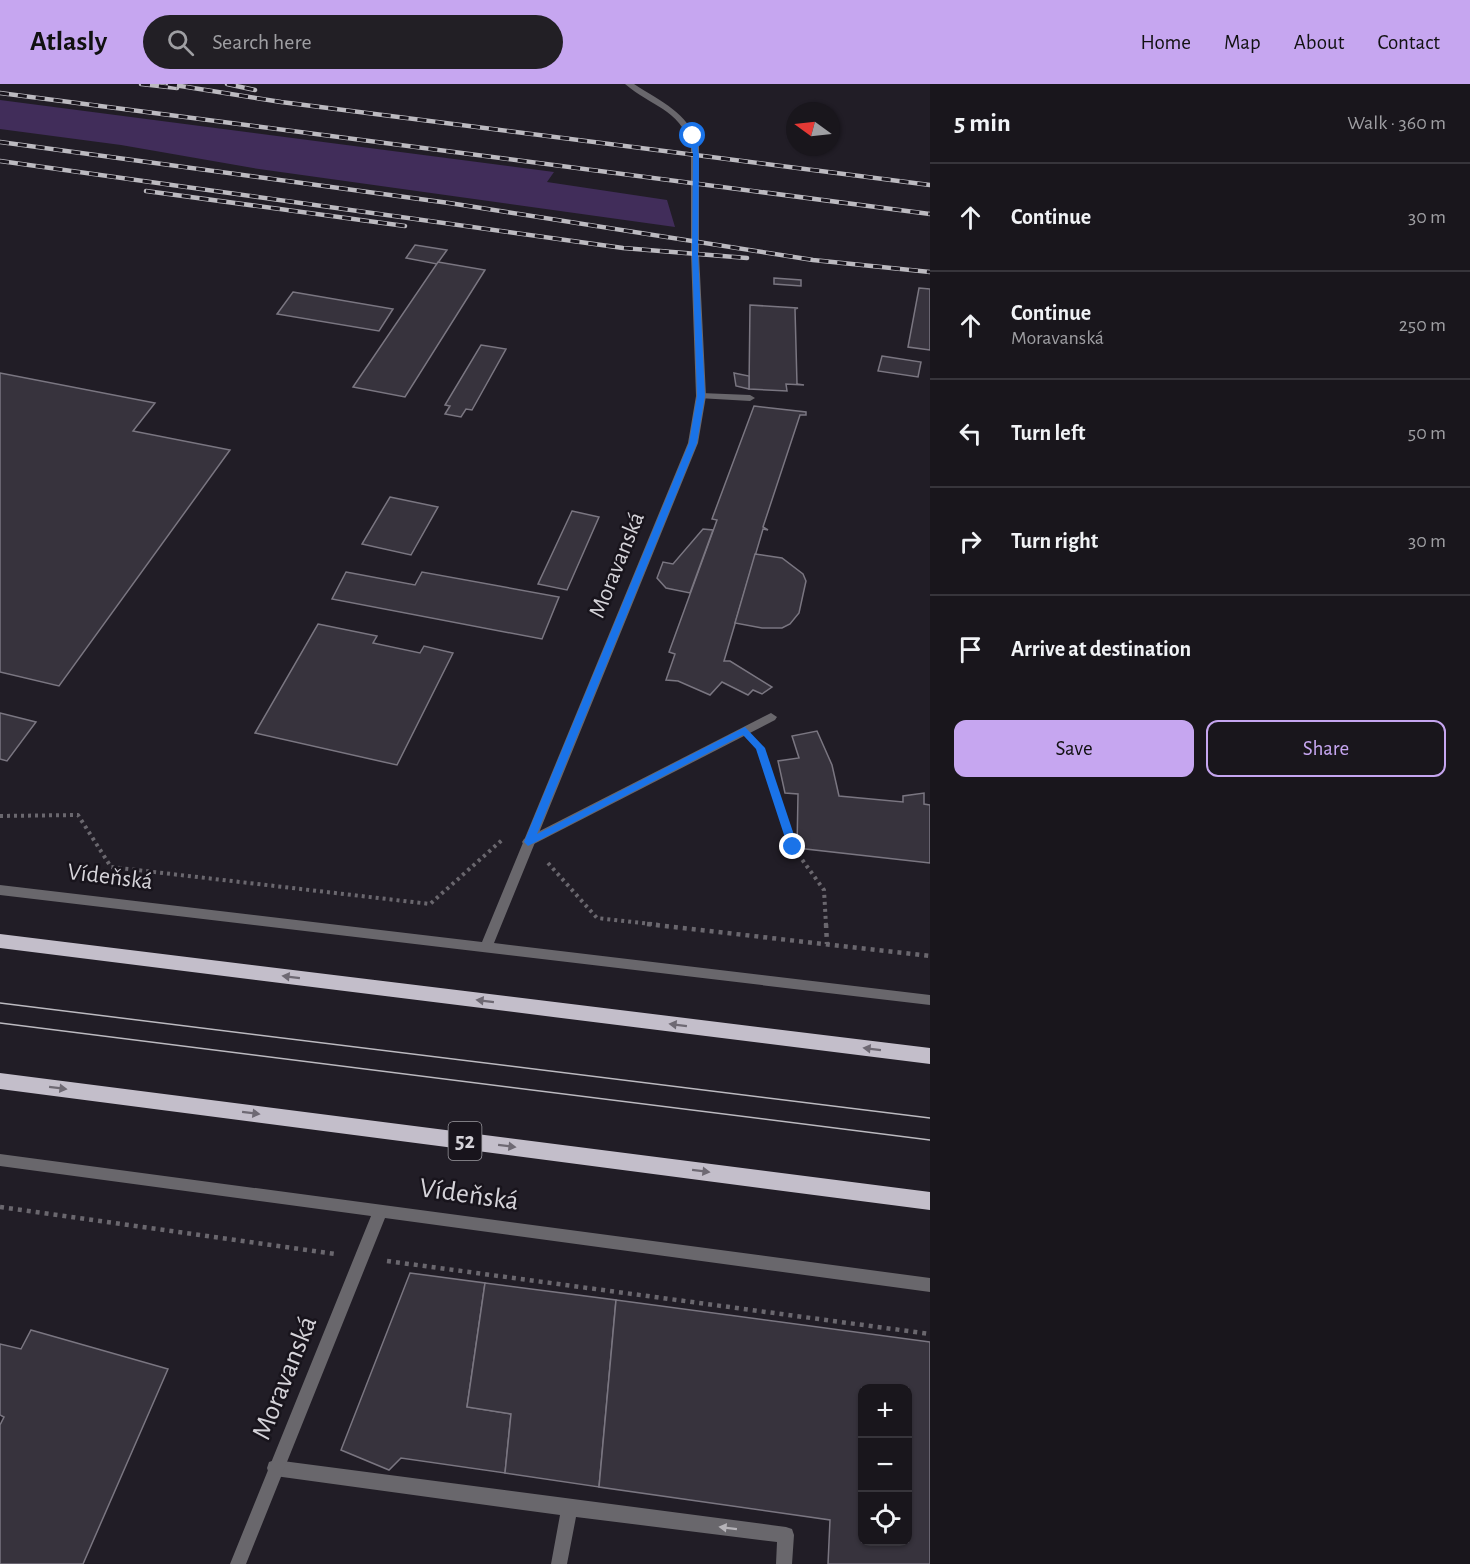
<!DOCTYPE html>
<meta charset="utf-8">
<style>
:root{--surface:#19161c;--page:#221f25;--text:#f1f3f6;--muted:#9f9fa3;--line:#37353b;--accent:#c6a6f0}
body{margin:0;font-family:"Alegreya Sans",sans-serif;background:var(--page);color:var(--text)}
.controls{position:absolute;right:18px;bottom:18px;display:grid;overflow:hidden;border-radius:12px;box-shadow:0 2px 4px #0004}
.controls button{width:54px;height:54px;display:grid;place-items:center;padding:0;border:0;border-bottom:2px solid var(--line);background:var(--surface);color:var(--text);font:30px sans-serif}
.compass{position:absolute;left:786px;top:18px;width:54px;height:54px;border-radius:50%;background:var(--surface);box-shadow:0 2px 4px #0004;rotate:285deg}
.stop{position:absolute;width:18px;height:18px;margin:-14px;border:4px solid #1a73e8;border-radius:50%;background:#fff}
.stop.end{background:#1a73e8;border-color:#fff;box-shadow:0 2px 6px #0008}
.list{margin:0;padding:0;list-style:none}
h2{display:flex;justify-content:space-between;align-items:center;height:78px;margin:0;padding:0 24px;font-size:26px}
h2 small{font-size:20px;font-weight:400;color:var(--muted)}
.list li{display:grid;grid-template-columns:39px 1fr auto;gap:18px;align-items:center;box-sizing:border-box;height:108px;padding:0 24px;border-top:2px solid var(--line)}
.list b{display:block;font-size:22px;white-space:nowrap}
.list p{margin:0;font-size:20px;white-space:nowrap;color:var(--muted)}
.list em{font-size:20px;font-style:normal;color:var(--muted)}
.actions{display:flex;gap:12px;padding:18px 24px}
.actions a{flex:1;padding:14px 0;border:2px solid var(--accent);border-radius:12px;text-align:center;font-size:21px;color:var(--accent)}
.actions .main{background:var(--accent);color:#111}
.icon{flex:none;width:33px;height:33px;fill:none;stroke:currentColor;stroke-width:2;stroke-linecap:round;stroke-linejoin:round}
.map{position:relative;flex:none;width:930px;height:1480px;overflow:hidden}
header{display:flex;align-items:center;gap:36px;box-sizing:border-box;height:84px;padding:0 30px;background:var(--accent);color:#111}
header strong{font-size:28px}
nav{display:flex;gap:33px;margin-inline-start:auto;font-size:21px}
.search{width:420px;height:54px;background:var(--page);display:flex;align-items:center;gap:15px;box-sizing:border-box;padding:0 21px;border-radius:33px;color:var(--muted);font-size:22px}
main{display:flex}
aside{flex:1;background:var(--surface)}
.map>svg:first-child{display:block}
.green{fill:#412d5a}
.building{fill:#37333d;stroke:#7a7681;stroke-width:1.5;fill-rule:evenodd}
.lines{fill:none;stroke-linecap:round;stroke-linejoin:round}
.path-far1{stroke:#6a676e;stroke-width:4;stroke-dasharray:3 4;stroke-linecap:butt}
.path{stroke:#6a676e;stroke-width:4.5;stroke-dasharray:4 5;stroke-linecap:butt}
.service{fill:#69676c;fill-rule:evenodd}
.tertiary{fill:#69676c;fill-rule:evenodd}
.trunk{fill:#c3beca;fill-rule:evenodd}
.tram{stroke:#bcbac0;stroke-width:1.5}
.rail-casing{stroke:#bcbac0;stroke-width:4.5}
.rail{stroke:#18141c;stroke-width:3;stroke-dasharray:9;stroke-linecap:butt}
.oneway{fill:#6e6973}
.oneway2{fill:#b5b3b8}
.route{fill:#1a73e8}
.labels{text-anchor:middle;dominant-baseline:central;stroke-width:5;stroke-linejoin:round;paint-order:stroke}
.shield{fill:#18141c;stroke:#9c9aa0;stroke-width:1.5}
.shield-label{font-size:22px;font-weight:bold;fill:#d5d3d9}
.street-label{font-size:24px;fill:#d5d3d9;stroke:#18141c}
.near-street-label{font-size:28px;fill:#d5d3d9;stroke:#18141c}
</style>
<header>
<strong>Atlasly</strong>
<div class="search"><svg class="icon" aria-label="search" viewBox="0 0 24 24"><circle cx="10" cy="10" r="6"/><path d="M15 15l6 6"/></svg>Search here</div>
<nav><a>Home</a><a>Map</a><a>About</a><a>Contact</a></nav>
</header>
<main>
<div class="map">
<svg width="930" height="1480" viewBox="0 0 930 1480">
<rect width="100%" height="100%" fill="#211d26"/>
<path class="green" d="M0,16L554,88L547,98L667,116L675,143L259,85L121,61L0,45Z"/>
<g class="building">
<path d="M415,161L447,166L437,180L406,174Z"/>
<path d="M438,178L485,186L405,313L353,303Z"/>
<path d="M774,194L801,196V202L774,200Z"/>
<path d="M919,204L930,205V266L908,263Z"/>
<path d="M293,208L393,225L379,247L277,230Z"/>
<path d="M750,221L798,224L795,225L797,300L804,301L786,300L787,307L749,305Z"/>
<path d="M481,261L506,265L472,326L466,325L461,333L445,330L450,322L445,321Z"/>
<path d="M882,272L921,278L918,293L878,287Z"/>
<path d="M0,289L155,319L133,347L230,366L59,602L0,588Z"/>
<path d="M734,289L749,292V305L736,302Z"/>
<path d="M754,322L806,328V331H800L763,443L768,446L763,445L724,577H730L772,603L762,610L753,606L748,611L722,598L710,611L678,597L666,596L675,570L669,568L717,436L712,435Z"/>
<path d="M390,413L438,423L411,471L362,460Z"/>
<path d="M572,427L599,433L567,506L538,500Z"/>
<path d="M703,445L713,446L690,509L666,504L657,494L663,478L673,480Z"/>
<path d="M755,470L782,474L803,490L806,497L799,529L790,540L782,544H762L735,539Z"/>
<path d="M346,488L415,501L422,488L559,513L542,555L332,515Z"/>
<path d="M318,540L377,552L373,559L420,569L424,562L453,569L397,681L255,649Z"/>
<path d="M0,629L36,638L7,677L0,675Z"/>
<path d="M817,647L832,681L839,712L903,718V712L924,709V720L930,721V779L797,764L798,710L785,709L778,677L799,674L792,652Z"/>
<path d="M410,1189L485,1199L467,1323L511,1330L505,1389L401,1374L389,1386L341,1366Z"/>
<path d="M485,1199L616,1216L599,1403L505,1389L511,1330L467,1323Z"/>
<path d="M616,1216L930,1258V1480H828L830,1436L599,1403ZM862,1304H908V1458H862Z"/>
<path d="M31,1246L168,1285L83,1480H0V1341L4,1333L0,1331V1260L21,1265Z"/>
</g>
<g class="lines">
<g class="path-far1">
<path d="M761,665L793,763L824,806L826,841"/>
<path d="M0,732L78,731L111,783L430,820L502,756"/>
<path d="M548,779L597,834L660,841"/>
</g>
<g class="path">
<path d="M647,840L930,872"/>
<path d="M826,840L827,860"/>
<path d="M0,1123L335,1170"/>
<path d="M387,1177L930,1250"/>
</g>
<g class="service">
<path d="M701,309L750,311L755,314L750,317L698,314V310Z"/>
<path d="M771,629L777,633L775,636L532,761H524L522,758L524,755Z"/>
<path d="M275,1376L786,1443L792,1445L794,1451L792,1480H776L777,1458L576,1433L567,1480H551L560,1431L275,1392L269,1390L267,1384L269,1378Z"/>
</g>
<g class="tertiary">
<path d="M625,0H634C663,19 686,27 699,61V170L706,312L698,359L494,859L930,911V921L0,811V801L482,858L688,359L696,312L691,170V61C678,24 652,23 625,0Z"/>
<path d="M0,1070L930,1194V1208L385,1134L246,1480H230L371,1132L0,1082Z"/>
</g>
<g class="trunk">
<path d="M0,850L930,964V980L0,864Z"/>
<path d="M0,989L930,1108V1126L0,1005Z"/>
</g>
<g class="tram">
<path d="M0,919L930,1034"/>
<path d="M0,939L930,1056"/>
</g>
<g class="rail-casing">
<g id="rail">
<path d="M141,0L177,4"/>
<path d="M168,0L281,18L930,101"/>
<path d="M227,0L255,6"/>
<path d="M0,9L930,130"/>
<path d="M0,58L449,119L813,176L930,188"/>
<path d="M0,77L623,164L747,174"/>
<path d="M146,107L405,142"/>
</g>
</g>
<use href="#rail" class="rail"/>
</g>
<defs><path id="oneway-solid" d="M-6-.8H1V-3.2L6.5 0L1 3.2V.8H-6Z" transform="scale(1.5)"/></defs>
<g class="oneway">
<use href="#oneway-solid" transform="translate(291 893) rotate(-173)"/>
<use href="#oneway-solid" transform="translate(485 917) rotate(-173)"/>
<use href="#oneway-solid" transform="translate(678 941) rotate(-173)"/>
<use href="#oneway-solid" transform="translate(872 965) rotate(-173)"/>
<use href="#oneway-solid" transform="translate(58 1004) rotate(7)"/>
<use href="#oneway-solid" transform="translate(251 1029) rotate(7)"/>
<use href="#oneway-solid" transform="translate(507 1062) rotate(7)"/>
<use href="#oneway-solid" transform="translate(701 1087) rotate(7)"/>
</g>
<use class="oneway2" href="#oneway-solid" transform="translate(728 1444) rotate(-173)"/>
<path class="route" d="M693,51L696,52L699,71L698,170L705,312L697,359L537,750L745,643L765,664L798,763L793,767L788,763L756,665L743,651L528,762L524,758L689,359L697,312L692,170L693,71L690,52Z"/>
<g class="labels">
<rect class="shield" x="448.5" y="1038" width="33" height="38" rx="4.5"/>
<g class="shield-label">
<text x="465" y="1057">52</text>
</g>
<g class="street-label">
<text transform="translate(617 481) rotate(-68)">Moravanská</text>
<text transform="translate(110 793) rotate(7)">Vídeňská</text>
</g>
<g class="near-street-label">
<text transform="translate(469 1111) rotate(8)">Vídeňská</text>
<text transform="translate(285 1294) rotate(-68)">Moravanská</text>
</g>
</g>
</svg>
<div class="controls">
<button>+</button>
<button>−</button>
<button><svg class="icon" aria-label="locate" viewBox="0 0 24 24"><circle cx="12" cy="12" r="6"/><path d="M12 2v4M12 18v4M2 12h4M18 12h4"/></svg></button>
</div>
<svg class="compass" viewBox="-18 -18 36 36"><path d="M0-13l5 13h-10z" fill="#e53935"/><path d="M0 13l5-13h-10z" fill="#9f9fa3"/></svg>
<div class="stop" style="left:693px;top:52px"></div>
<div class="stop end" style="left:793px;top:763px"></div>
</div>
<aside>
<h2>5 min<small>Walk · 360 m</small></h2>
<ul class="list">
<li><svg class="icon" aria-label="ahead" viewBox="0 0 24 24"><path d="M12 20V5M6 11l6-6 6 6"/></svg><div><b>Continue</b></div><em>30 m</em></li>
<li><svg class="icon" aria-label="ahead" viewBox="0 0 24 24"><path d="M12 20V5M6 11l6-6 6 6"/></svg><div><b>Continue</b><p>Moravanská</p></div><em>250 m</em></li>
<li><svg class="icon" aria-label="left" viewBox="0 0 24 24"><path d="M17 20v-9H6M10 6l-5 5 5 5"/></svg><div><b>Turn left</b></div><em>50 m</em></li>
<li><svg class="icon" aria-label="right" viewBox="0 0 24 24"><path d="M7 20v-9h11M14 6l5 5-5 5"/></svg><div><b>Turn right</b></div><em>30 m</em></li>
<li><svg class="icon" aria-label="arrive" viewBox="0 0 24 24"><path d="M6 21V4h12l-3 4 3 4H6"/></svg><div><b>Arrive at destination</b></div></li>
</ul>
<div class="actions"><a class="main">Save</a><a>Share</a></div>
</aside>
</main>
